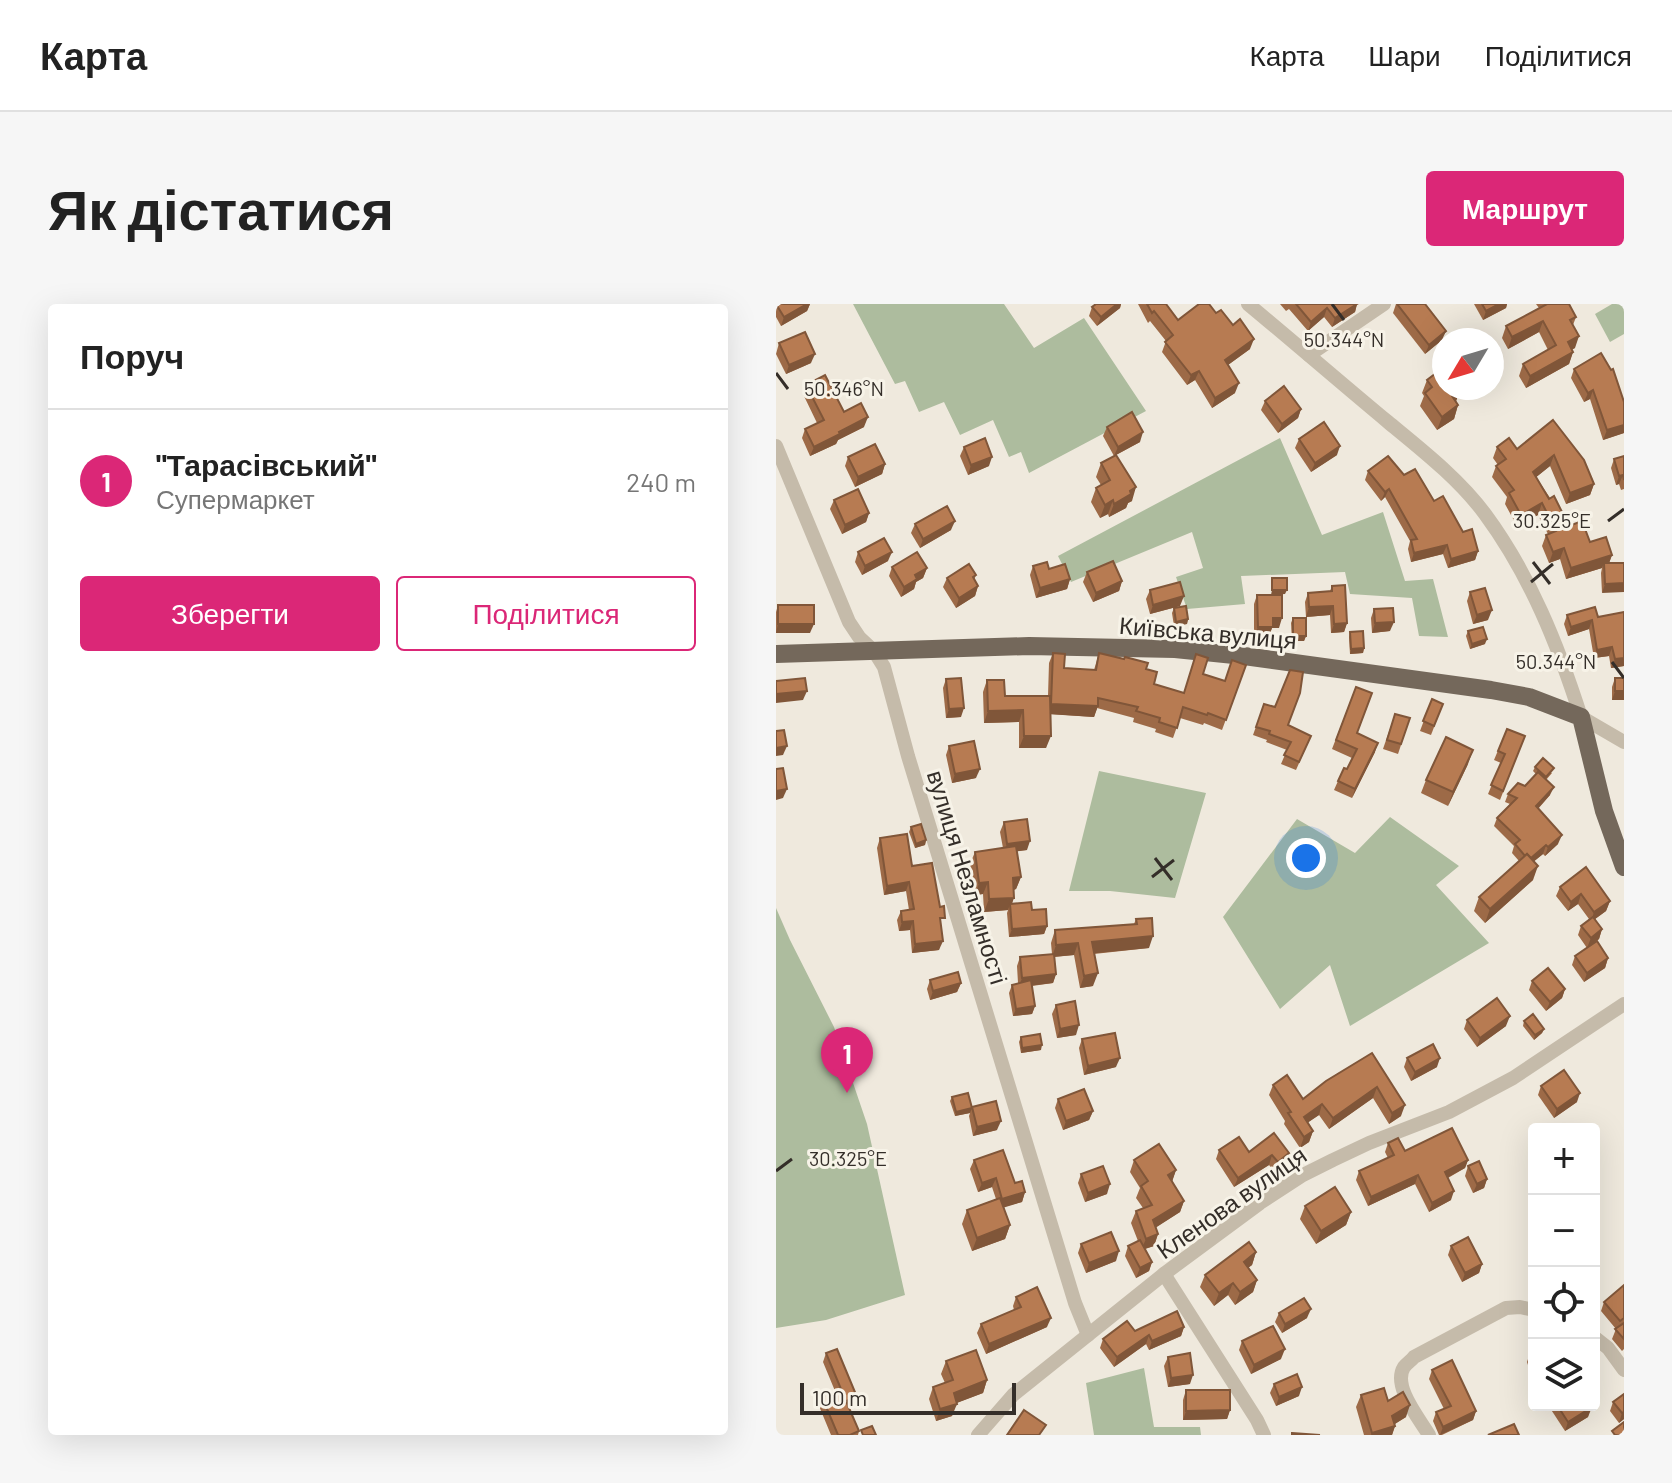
<!DOCTYPE html>
<html lang="uk">
<meta charset="utf-8">
<style>
:root{--surface:#fff;--page:#f6f6f6;--text:#222;--muted:#767676;--line:#e0e0e0;--accent:#db2777}
body{margin:0;font-family:Barlow,sans-serif;background:var(--page);color:var(--text)}
.controls{position:absolute;right:24px;bottom:24px;display:grid;overflow:hidden;border-radius:8px;box-shadow:0 8px 32px #0002}
.controls button{width:72px;height:72px;display:grid;place-items:center;padding:0;border:0;border-bottom:2px solid var(--line);background:var(--surface);color:var(--text);font:40px sans-serif}
.compass{position:absolute;left:656px;top:24px;width:72px;height:72px;border-radius:50%;background:var(--surface);box-shadow:0 8px 32px #0002;rotate:232deg}
.scale{position:absolute;left:24px;bottom:20px;width:216px;box-sizing:border-box;padding-left:8px;border:4px solid #342e29;border-top:0;font-size:22px;line-height:28px;white-space:nowrap;color:#342e29;-webkit-text-stroke:6px #f7f3e8;paint-order:stroke}
.you{position:absolute;left:530px;top:554px;width:28px;height:28px;margin:-20px;border:6px solid #fff;border-radius:50%;background:#1a73e8;box-shadow:0 0 0 12px #1a73e833}
.badge{display:grid;place-items:center;width:52px;height:52px;border-radius:50%;background:var(--accent);color:#fff;font-size:26px;font-weight:700}
.pin{position:absolute;translate:-50% -66px;filter:drop-shadow(0 2px 4px #0008)}
.pin::after{content:'';position:absolute;top:42px;width:28px;height:24px;background:inherit;clip-path:polygon(0 0,100% 0,50% 100%)}
.list{margin:0;padding:0;list-style:none}
h2{display:flex;justify-content:space-between;align-items:center;height:104px;margin:0;padding:0 32px;font-size:34px}
h2 small{font-size:26px;font-weight:400;color:var(--muted)}
.list li{display:grid;grid-template-columns:52px 1fr auto;gap:24px;align-items:center;box-sizing:border-box;height:144px;padding:0 32px;border-top:2px solid var(--line)}
.list b{display:block;font-size:30px;white-space:nowrap}
.list p{margin:0;font-size:26px;white-space:nowrap;color:var(--muted)}
.list em{font-size:26px;font-style:normal;color:var(--muted)}
.actions{display:flex;gap:16px;padding:24px 32px}
.actions a{flex:1;padding:18px 0;border:2px solid var(--accent);border-radius:8px;text-align:center;font-size:28px;color:var(--accent)}
.actions .main{background:var(--accent);color:#fff}
.icon{flex:none;width:44px;height:44px;fill:none;stroke:currentColor;stroke-width:2;stroke-linecap:round;stroke-linejoin:round}
.map{position:relative;flex:none;width:848px;height:1131px;overflow:hidden;border-radius:8px}
header{display:flex;align-items:center;gap:48px;box-sizing:border-box;height:112px;padding:0 40px;background:var(--surface);border-bottom:2px solid var(--line)}
header strong{font-size:38px}
nav{display:flex;gap:44px;margin-inline-start:auto;font-size:28px}
.intro{display:flex;align-items:center;justify-content:space-between;box-sizing:border-box;height:192px;padding:0 48px}
h1{margin:0;font-size:56px}
.button{padding:20px 36px;border-radius:8px;background:var(--accent);color:#fff;font-size:28px;font-weight:700}
main{display:flex;gap:48px;padding:0 48px}
aside{flex:1;background:var(--surface);border-radius:8px;box-shadow:0 8px 32px #0002}
.map>svg:first-child{display:block}
.green{fill:#adbc9e}
.lines{fill:none;stroke-linecap:round;stroke-linejoin:round}
.minor{stroke:#c5bbaa;stroke-width:14}
.major{stroke:#74685b;stroke-width:18}
.wall{fill:#9d6a47}
.shaded-wall{fill:#805639}
.building{fill:#b77b52;stroke:#805639;stroke-width:2}
.ticks{fill:none;stroke:#342e29;stroke-width:3}
.labels{text-anchor:middle;dominant-baseline:central;stroke-width:6;stroke-linejoin:round;paint-order:stroke}
.street-label{font-size:24px;fill:#342e29;stroke:#f7f3e8}
.ticks-label{font-size:20px;text-anchor:middle;fill:#342e29;stroke:#f7f3e8;stroke-width:6;stroke-linejoin:round;paint-order:stroke}
</style>
<header>
<strong>Карта</strong>
<nav><a>Карта</a><a>Шари</a><a>Поділитися</a></nav>
</header>
<div class="intro"><h1>Як дістатися</h1><a class="button">Маршрут</a></div>
<main>
<aside>
<h2>Поруч<small></small></h2>
<ul class="list">
<li><span class="badge">1</span><div><b>&quot;Тарасівський&quot;</b><p>Супермаркет</p></div><em>240 m</em></li>
</ul>
<div class="actions"><a class="main">Зберегти</a><a>Поділитися</a></div>
</aside>
<div class="map">
<svg width="848" height="1131" viewBox="0 0 848 1131">
<rect width="100%" height="100%" fill="#efe9dd"/>
<g class="green">
<path d="M77,0H228L258,44L308,14L370,107L253,169L245,148L233,153L217,116L184,131L168,98L143,108L129,77L119,80Z"/>
<path d="M836,0H848V30L834,38L819,10Z"/>
<path d="M504,134L546,231L607,208L629,277L657,275L672,333L643,332L636,294L574,290L569,268L465,272L469,300L411,305L400,273L427,264L416,228L295,278L282,252Z"/>
<path d="M323,467L430,489L399,594L334,587H293Z"/>
<path d="M614,513L683,562L660,581L713,639L574,722L554,661L504,705L447,613L521,515L579,549Z"/>
<path d="M0,604L14,636L58,723L91,820L129,991L50,1016L0,1024Z"/>
<path d="M368,1064L378,1123H424L425,1131H318L310,1079Z"/>
</g>
<g class="lines">
<g class="minor">
<path d="M472,0C519,39 565,79 612,118C646,146 683,175 709,210C754,271 782,341 805,413L848,438"/>
<path d="M533,51L608,0"/>
<path d="M0,142L73,318L83,333L98,347L108,363L132,452L299,999L312,1031"/>
<path d="M388,970L481,1116L488,1131"/>
<path d="M818,1033L832,1044L848,1066"/>
<path d="M202,1131L237,1091L388,970L484,899L527,871L557,856L593,839L673,808L737,774L848,700"/>
<path d="M653,1131C643,1114 616,1082 628,1063C631,1059 635,1057 638,1053L730,1004L744,1003L758,1006"/>
</g>
<path class="major" d="M0,350L253,342L399,345L468,352L715,386L753,393L805,413L828,507L848,563"/>
</g>
<g class="wall">
<path d="M0,0H34L31,7L5,22L0,13Z"/>
<path d="M320,0H345L344,4L321,22L313,12L316,3Z"/>
<path d="M362,0H390L402,16L440,9L474,45L452,61L459,89L436,104L419,76L411,81L386,48L390,37L374,17L372,19Z"/>
<path d="M504,0H581L579,8L556,23L548,13L532,27L513,5L510,7Z"/>
<path d="M620,0L666,36L649,50L617,9Z"/>
<path d="M698,0H731L730,4L707,16Z"/>
<path d="M760,0H793L800,13L797,21L799,44L796,45L797,48L793,60L750,84L743,72L747,60L772,46L763,28L732,45L726,34L730,22L763,4Z"/>
<path d="M3,39L35,59L10,70L0,50Z"/>
<path d="M798,65L848,98V129L827,136L814,95L808,98L795,74Z"/>
<path d="M651,76L684,86L680,97L682,101L678,115L661,126L644,102L648,92L646,89Z"/>
<path d="M30,81L68,108L88,123L62,136L60,140L34,152L26,134L29,125L41,119L27,90Z"/>
<path d="M489,97L525,105L522,114L502,129L485,106Z"/>
<path d="M777,116L818,180L814,191L790,200L774,162L760,173L793,222L814,238L836,251L833,259H848L826,289L825,269L826,264L790,275L784,255L773,259L766,242L770,231L772,230L762,211L741,222L729,200L731,193L716,173L720,162L722,161L717,154L721,143L741,145Z"/>
<path d="M331,123L364,138L340,151L356,197L352,199L350,204L333,213L332,210L324,214L315,198L320,184L325,181L320,173L325,159L338,152L327,132Z"/>
<path d="M523,135L561,151L535,168L519,144Z"/>
<path d="M188,143L213,162L192,171L184,152Z"/>
<path d="M848,152V185L845,186L843,180L840,181L835,164L838,155Z"/>
<path d="M72,153L109,160L106,170L79,183L69,162Z"/>
<path d="M592,167L628,171L658,197L687,228L702,247L699,256L672,264L667,250L635,258L632,245L634,237L609,193L605,197L589,176Z"/>
<path d="M58,196L93,209L90,218L66,230L54,205Z"/>
<path d="M139,220L175,226L144,244L135,229Z"/>
<path d="M82,248L112,257L86,271L79,258Z"/>
<path d="M257,262L273,265L294,275L291,285L260,294L254,271Z"/>
<path d="M116,263L151,264L147,274L140,278L138,285L125,293L113,272Z"/>
<path d="M311,268L346,277L343,287L317,298L307,278Z"/>
<path d="M200,271L198,276L202,282L199,292L180,304L167,283L171,274Z"/>
<path d="M556,282L571,319L568,328L555,329L554,311L530,313L529,298L532,289L554,287Z"/>
<path d="M374,286L404,302L374,310L370,295Z"/>
<path d="M694,288L712,316L697,320L691,297Z"/>
<path d="M481,291L503,324H496L493,332H478V300Z"/>
<path d="M2,301L34,329H0V308Z"/>
<path d="M398,304L412,315L411,320L398,322L396,309Z"/>
<path d="M598,305L614,327L596,329L595,314Z"/>
<path d="M848,308V362L835,364L833,352L818,354L813,325L792,332L788,320L791,311L822,313Z"/>
<path d="M517,314L530,332L528,337H516L515,319Z"/>
<path d="M692,327L709,340L694,345L690,332Z"/>
<path d="M574,328L588,344L587,349L574,350L573,333Z"/>
<path d="M277,349L288,364L318,366L323,349L370,365L378,380L407,389L427,370L448,377L470,361L446,426L428,419L427,421L404,414L397,434L379,428L380,425L357,418L358,414L321,404L318,413L275,410L270,444H243V418L208,419L207,388L211,376L229,392H272L273,359Z"/>
<path d="M839,374H848V396H836V383Z"/>
<path d="M170,375L185,413L170,414L167,384Z"/>
<path d="M580,383L581,429L599,448L576,494L558,486L562,477L571,465L576,454L556,445Z"/>
<path d="M656,395L667,400L655,431L644,427Z"/>
<path d="M488,400L512,421L535,432L520,466L505,460L511,446L490,438L491,436L477,431Z"/>
<path d="M619,410L634,414L622,450L607,445Z"/>
<path d="M731,425L749,432L724,496L712,490L725,459L718,456Z"/>
<path d="M173,442L200,474L176,479L170,451Z"/>
<path d="M692,460L672,502L645,489L650,476Z"/>
<path d="M759,463L776,469L770,476L774,491L762,505L782,540L769,552L767,550L758,557L757,576L709,619L698,607L703,593L743,557L736,549L738,542L718,522L721,514L734,500L729,498L732,490L749,482L760,470L757,467Z"/>
<path d="M228,518L251,546L241,547L245,573L240,585L238,586L236,600L256,606L271,622L268,630L233,633L231,609L232,606L208,608L207,590L199,591L194,560L199,548L227,544L224,528Z"/>
<path d="M135,523L150,536L149,541L139,544L133,528Z"/>
<path d="M104,534L136,562L166,623L163,646L136,649L134,626L123,627L121,616L125,607L133,606L130,587L108,591L101,544Z"/>
<path d="M784,583L834,597L830,607L819,615L826,625L823,635L811,644L802,631L805,622L813,615L802,600L792,607L780,592Z"/>
<path d="M360,615L373,644L318,650L317,682L304,684L298,651L278,653L280,670L277,679L256,682L259,702L256,710L237,712L233,689L236,681L242,679L241,662L244,653L276,650L275,639L279,626L358,620Z"/>
<path d="M799,652L832,654L829,664L808,678L796,661Z"/>
<path d="M154,676L185,679L181,688L154,696L151,685Z"/>
<path d="M756,677L789,685L786,694L770,707L753,686Z"/>
<path d="M280,701L300,731L281,734L276,710Z"/>
<path d="M691,716L730,722L701,743L688,725Z"/>
<path d="M748,717L768,725L766,729L758,736L747,722Z"/>
<path d="M245,733L265,746L245,749L243,738Z"/>
<path d="M306,735L340,763L308,771L303,744Z"/>
<path d="M596,749L625,812L613,820L597,794L553,825L543,811L532,818L537,827L533,838L524,844L508,820L509,817L493,791L497,781L527,795Z"/>
<path d="M631,754L661,763L635,777L628,763Z"/>
<path d="M765,782L801,798L778,814L762,791Z"/>
<path d="M176,793L196,803L221,826L197,832L193,812L194,809L179,812L174,797Z"/>
<path d="M282,795L317,807L313,816L287,826L279,804Z"/>
<path d="M612,839L629,847L692,856L689,864L672,874L675,896L653,908L639,880L592,902L580,876L583,867L612,854L609,848Z"/>
<path d="M443,846L473,848L513,849L510,858L498,867L493,861L458,883L440,855Z"/>
<path d="M198,856L239,879L249,888L246,898L227,903L234,921L229,935L196,947L186,920L191,906L220,895L216,883L202,888L194,865Z"/>
<path d="M358,856L400,866L396,877L408,897L404,908L380,923L382,930L378,942L369,945L376,958L373,967L360,974L349,952L352,942L362,937L355,919L360,907L367,904L360,894L364,884L354,868Z"/>
<path d="M692,862L711,875L708,884L697,889L689,872Z"/>
<path d="M305,870L331,890L309,898L302,879Z"/>
<path d="M529,902L575,908L570,921L540,940L524,915Z"/>
<path d="M305,940L340,957L310,969L302,949Z"/>
<path d="M675,942L706,960L703,969L686,978L672,951Z"/>
<path d="M480,948L476,961L472,964L481,976L477,988L459,1001L452,991L438,1002L424,983L429,971Z"/>
<path d="M848,981V1045L846,1047L836,1035L840,1025L825,1007L828,998Z"/>
<path d="M240,993L271,1023L210,1050L201,1029L205,1020L238,1006L237,1002Z"/>
<path d="M503,1009L531,1014L506,1029L499,1018Z"/>
<path d="M408,1023L405,1032L373,1046L370,1040L338,1063L324,1044L327,1035L359,1027Z"/>
<path d="M466,1037L505,1055L475,1070L463,1046Z"/>
<path d="M758,1048V1079L751,1058L754,1049Z"/>
<path d="M50,1049L81,1093L77,1102L73,1104L83,1127L82,1131H55L43,1102L46,1093L59,1087L47,1058Z"/>
<path d="M392,1053L414,1080L392,1083L388,1062Z"/>
<path d="M170,1057L211,1076L207,1089L180,1099L176,1112L160,1117L153,1095L157,1083L169,1079L165,1070Z"/>
<path d="M656,1066L700,1107L697,1116L666,1131H663L657,1117L660,1108L668,1105L653,1075Z"/>
<path d="M498,1080L523,1092L500,1102L494,1089Z"/>
<path d="M410,1086L454,1106L451,1115L407,1116V1096Z"/>
<path d="M848,1090V1115L843,1119L834,1107L837,1098Z"/>
<path d="M585,1091L612,1097L630,1113L619,1120V1122L616,1131H588L580,1103Z"/>
<path d="M772,1101H814L812,1113L789,1127Z"/>
</g>
<g class="shaded-wall">
<path d="M31,0H34L31,7L5,22L8,13Z"/>
<path d="M341,0H345L344,4L321,22L325,13Z"/>
<path d="M581,0L579,8L556,23L559,14Z"/>
<path d="M723,0H731L730,4L707,16L710,7Z"/>
<path d="M551,4L548,13L532,27L535,18Z"/>
<path d="M767,17L763,28L732,45L736,33Z"/>
<path d="M670,27L666,36L649,50L653,41Z"/>
<path d="M803,32L799,44L788,50L792,38Z"/>
<path d="M478,35L474,45L445,66L449,56Z"/>
<path d="M797,48L793,60L750,84L754,72Z"/>
<path d="M39,50L35,59L10,70L13,61Z"/>
<path d="M423,67L419,76L411,81L415,71Z"/>
<path d="M463,79L459,89L436,104L439,94Z"/>
<path d="M684,86L679,100L676,92Z"/>
<path d="M817,86L814,95L808,98L812,89Z"/>
<path d="M682,101L678,115L661,126L666,113Z"/>
<path d="M525,105L522,114L502,129L506,120Z"/>
<path d="M92,113L88,123L62,136L60,140L34,152L38,143Z"/>
<path d="M848,121V129L827,136L831,126Z"/>
<path d="M367,128L364,138L338,152L342,143Z"/>
<path d="M564,142L561,151L535,168L539,159Z"/>
<path d="M778,151L774,162L753,179L757,168Z"/>
<path d="M216,153L213,162L192,171L195,161Z"/>
<path d="M109,160L106,170L79,183L82,173Z"/>
<path d="M847,171L843,180L840,181L843,172Z"/>
<path d="M818,180L814,191L790,200L794,189Z"/>
<path d="M360,183L356,197L352,199L350,204L333,213L338,200L354,187Z"/>
<path d="M613,185L609,193L605,197L609,188Z"/>
<path d="M337,196L332,210L324,214L329,201Z"/>
<path d="M766,199L762,211L741,222L745,211Z"/>
<path d="M93,209L90,218L66,230L69,221Z"/>
<path d="M179,217L175,226L144,244L147,235Z"/>
<path d="M671,241L667,250L635,258L638,249Z"/>
<path d="M788,244L784,255L773,259L777,248Z"/>
<path d="M702,247L699,256L672,264L675,255Z"/>
<path d="M116,248L112,257L86,271L89,262Z"/>
<path d="M836,251L832,262L828,259L826,264L790,275L795,264Z"/>
<path d="M151,264L147,274L140,278L138,285L125,293L128,283L139,271Z"/>
<path d="M294,275L291,285L260,294L264,284Z"/>
<path d="M346,277L343,287L317,298L320,289Z"/>
<path d="M848,279V288L826,289L829,280Z"/>
<path d="M202,282L199,292L180,304L183,294Z"/>
<path d="M496,286H511L509,290L495,291Z"/>
<path d="M408,292L404,302L374,310L377,301Z"/>
<path d="M557,302L554,311L530,313L533,303Z"/>
<path d="M716,306L712,316L697,320L701,311Z"/>
<path d="M497,314H506L503,324H496L493,332H478L482,323Z"/>
<path d="M412,315L411,320L398,322L400,318Z"/>
<path d="M816,316L813,325L792,332L795,323Z"/>
<path d="M618,318L614,327L596,329L599,319Z"/>
<path d="M571,319L568,328L555,329L558,320Z"/>
<path d="M2,320H38L34,329H0Z"/>
<path d="M517,332H530L528,337H516Z"/>
<path d="M711,335L709,340L694,345L696,340Z"/>
<path d="M836,343L833,352L818,354L821,346Z"/>
<path d="M588,344L587,349L574,350L575,345Z"/>
<path d="M848,354V362L835,364L839,355Z"/>
<path d="M31,387L27,396L0,399V390Z"/>
<path d="M839,387H848V396H836Z"/>
<path d="M275,400L322,402L318,413L271,410Z"/>
<path d="M188,404L185,413L170,414L173,405Z"/>
<path d="M247,406L243,418L208,419L212,407Z"/>
<path d="M248,432H275L270,444H243Z"/>
<path d="M602,439L599,448L576,494L579,485Z"/>
<path d="M11,442L7,451L0,452V444Z"/>
<path d="M697,446L692,460L672,502L677,488Z"/>
<path d="M204,465L200,474L176,479L179,470Z"/>
<path d="M778,483L774,491L756,511L760,502Z"/>
<path d="M11,485L7,494L0,496V487Z"/>
<path d="M786,531L782,540L769,552L772,543Z"/>
<path d="M150,536L149,541L139,544L140,540Z"/>
<path d="M254,537L251,546L227,549L231,540Z"/>
<path d="M770,541L767,550L750,564L753,556Z"/>
<path d="M762,562L757,576L709,619L714,605Z"/>
<path d="M245,573L240,585L232,587L237,574Z"/>
<path d="M133,578L130,587L108,591L111,582Z"/>
<path d="M212,578L207,590L199,591L203,579Z"/>
<path d="M805,590L802,600L792,607L795,598Z"/>
<path d="M238,594L234,605V600L232,606L208,608L213,595Z"/>
<path d="M834,597L830,607L815,618L818,608Z"/>
<path d="M137,617L134,626L123,627L126,618Z"/>
<path d="M271,622L268,630L233,633L236,625Z"/>
<path d="M826,625L823,635L811,644L815,634Z"/>
<path d="M377,632L373,644L311,650L316,638Z"/>
<path d="M167,637L163,646L136,649L139,640Z"/>
<path d="M302,639L298,651L276,653L280,641Z"/>
<path d="M832,654L829,664L808,678L811,669Z"/>
<path d="M322,669L317,682L304,684L308,672Z"/>
<path d="M280,670L277,679L243,683L246,674Z"/>
<path d="M185,679L181,688L154,696L157,687Z"/>
<path d="M789,685L786,694L770,707L774,698Z"/>
<path d="M259,702L256,710L237,712L240,705Z"/>
<path d="M734,712L730,722L701,743L704,734Z"/>
<path d="M303,721L300,731L281,734L284,725Z"/>
<path d="M768,725L766,729L758,736L759,731Z"/>
<path d="M266,741L265,746L245,749L246,744Z"/>
<path d="M344,754L340,763L308,771L312,762Z"/>
<path d="M664,754L661,763L635,777L639,768Z"/>
<path d="M601,783L597,794L553,825L557,814Z"/>
<path d="M804,789L801,798L778,814L781,805Z"/>
<path d="M546,800L543,811L524,824L528,813Z"/>
<path d="M629,801L625,812L613,820L616,809Z"/>
<path d="M196,804L194,809L179,812L180,808Z"/>
<path d="M317,807L313,816L287,826L290,817Z"/>
<path d="M225,817L221,826L197,832L201,823Z"/>
<path d="M537,827L533,838L524,844L528,833Z"/>
<path d="M513,849L510,858L498,867L502,858Z"/>
<path d="M496,851L493,861L458,883L462,874Z"/>
<path d="M692,856L689,864L665,877L669,868Z"/>
<path d="M400,866L396,878L392,871Z"/>
<path d="M642,871L639,880L592,902L595,893Z"/>
<path d="M220,874L216,883L202,888L206,879Z"/>
<path d="M711,875L708,884L697,889L701,880Z"/>
<path d="M334,880L331,890L309,898L312,889Z"/>
<path d="M678,887L675,896L653,908L656,899Z"/>
<path d="M249,888L246,898L223,905L226,895Z"/>
<path d="M408,897L404,908L373,928L377,916Z"/>
<path d="M575,908L570,921L540,940L545,927Z"/>
<path d="M234,921L229,935L196,947L201,934Z"/>
<path d="M382,930L378,942L365,946L370,935Z"/>
<path d="M343,947L340,957L310,969L313,959Z"/>
<path d="M480,948L476,961L463,970L468,958Z"/>
<path d="M376,958L373,967L360,974L364,964Z"/>
<path d="M706,960L703,969L686,978L689,969Z"/>
<path d="M481,976L477,988L459,1001L464,988Z"/>
<path d="M457,979L452,991L438,1002L443,989Z"/>
<path d="M535,1005L531,1014L506,1029L509,1020Z"/>
<path d="M275,1014L271,1023L210,1050L213,1040Z"/>
<path d="M408,1023L405,1032L373,1046L376,1037Z"/>
<path d="M373,1031L370,1040L338,1063L341,1053Z"/>
<path d="M509,1045L505,1055L475,1070L478,1061Z"/>
<path d="M417,1071L414,1080L392,1083L395,1074Z"/>
<path d="M211,1076L207,1089L173,1102L178,1089Z"/>
<path d="M526,1083L523,1092L500,1102L503,1093Z"/>
<path d="M81,1093L77,1102L67,1107L70,1097Z"/>
<path d="M181,1100L176,1112L160,1117L164,1105Z"/>
<path d="M634,1101L630,1113L612,1124L616,1112Z"/>
<path d="M816,1103L812,1113L789,1127L792,1118Z"/>
<path d="M454,1106L451,1115L407,1116L410,1107Z"/>
<path d="M700,1107L697,1116L664,1131L667,1123Z"/>
<path d="M848,1108V1115L843,1119L846,1109Z"/>
<path d="M619,1122L616,1131H595L596,1129Z"/>
</g>
<g class="building">
<path d="M0,0H31L8,13Z"/>
<path d="M320,0H341L325,13L316,3Z"/>
<path d="M371,0H390L402,16L423,0H433L440,9L445,6L457,21L464,15L478,35L449,56L463,79L439,94L423,67L415,71L389,38L397,31L378,7L376,9Z"/>
<path d="M520,0H581L559,14L551,4L535,18Z"/>
<path d="M621,0H649L670,27L653,41Z"/>
<path d="M706,0H723L710,7Z"/>
<path d="M771,0H793L800,13L794,16L803,32L792,38L797,48L754,72L747,60L780,41L767,17L736,33L730,22Z"/>
<path d="M29,28L39,50L13,61L3,39Z"/>
<path d="M825,49L835,66L837,65L848,98V121L831,126L817,86L812,89L798,65Z"/>
<path d="M668,63V84H683L684,86L676,92L682,101L666,113L649,89L656,83L651,76Z"/>
<path d="M49,71L68,108L85,99L92,113L63,128L64,130L38,143L29,125L48,116L30,81Z"/>
<path d="M508,82L525,105L506,120L489,97Z"/>
<path d="M356,108L367,128L342,143L331,123Z"/>
<path d="M777,116L808,156L818,180L794,189L778,151L757,168L773,195L778,192L793,222L806,217L814,238L830,233L836,251L795,264L788,244L777,248L770,231L780,227L766,199L745,211L733,189L738,186L720,162L730,155L721,143L733,134L741,145Z"/>
<path d="M548,118L564,142L539,159L523,135Z"/>
<path d="M209,134L216,153L195,161L188,143Z"/>
<path d="M99,140L109,160L82,173L72,153Z"/>
<path d="M340,151L360,183L354,187L355,190L338,200L337,196L329,201L320,184L334,176L325,159Z"/>
<path d="M612,152L628,171L639,165L658,197L667,192L687,228L696,225L702,247L675,255L671,241L638,249L635,236L641,235L613,185L609,188L592,167Z"/>
<path d="M848,152V176L847,171L843,172L838,155Z"/>
<path d="M82,185L93,209L69,221L58,196Z"/>
<path d="M171,202L179,217L147,235L139,220Z"/>
<path d="M108,234L116,248L89,262L82,248Z"/>
<path d="M141,248L151,264L139,271L141,275L128,283L116,263Z"/>
<path d="M337,257L346,277L320,289L311,268Z"/>
<path d="M271,258L273,265L289,260L294,275L264,284L257,262Z"/>
<path d="M828,259H848V279L829,280Z"/>
<path d="M193,260L200,271L197,273L202,282L183,294L171,274Z"/>
<rect x="496" y="274" width="15" height="12"/>
<path d="M404,278L408,292L377,301L374,286Z"/>
<path d="M569,281L571,319L558,320L557,302L533,303L532,289L556,287V282Z"/>
<path d="M709,284L716,306L701,311L694,288Z"/>
<path d="M481,291H506V314H497V323H482Z"/>
<rect x="2" y="301" width="36" height="19"/>
<path d="M410,302L412,315L400,318L398,304Z"/>
<path d="M819,303L822,313L848,308V354L839,355L836,343L821,346L816,316L795,323L791,311Z"/>
<path d="M617,304L618,318L599,319L598,305Z"/>
<rect x="517" y="314" width="13" height="18"/>
<path d="M707,323L711,335L696,340L692,327Z"/>
<path d="M587,327L588,344L575,345L574,328Z"/>
<path d="M277,349L289,350L288,364L320,366L323,349L348,355L349,353L372,359L370,365L381,368L378,380L408,389L420,350L432,354L427,370L449,377L456,356L470,361L450,416L432,409L431,411L407,403L401,424L383,418L384,414L360,407L362,403L322,394V402L275,400Z"/>
<path d="M514,366L527,368L524,389L512,421L535,432L523,458L508,451L515,438L493,430L494,427L480,423L488,400L499,403Z"/>
<path d="M29,374L31,387L0,390V377Z"/>
<path d="M185,374L188,404L173,405L170,375Z"/>
<rect x="839" y="374" width="9" height="13"/>
<path d="M211,376H228L229,392H274L275,432H248L247,406L212,407Z"/>
<path d="M580,383L596,389L581,429L602,439L579,485L562,477L568,464L571,465L581,445L560,436Z"/>
<path d="M656,395L667,400L658,422L647,417Z"/>
<path d="M619,410L634,414L625,440L611,436Z"/>
<path d="M731,425L749,432L727,487L715,481L729,450L722,447Z"/>
<path d="M8,426L11,442L0,444V427Z"/>
<path d="M670,433L697,446L677,488L650,476Z"/>
<path d="M198,437L204,465L179,470L173,442Z"/>
<path d="M767,454L778,464L770,473L759,463Z"/>
<path d="M7,464L11,485L0,487V465Z"/>
<path d="M762,468L778,483L760,502L786,531L772,543L770,541L755,554L751,550L749,552L739,540L744,536L721,514L741,494L732,490L742,479L749,482Z"/>
<path d="M251,515L254,537L231,540L228,518Z"/>
<path d="M145,520L150,536L140,540L135,523Z"/>
<path d="M131,530L136,562L156,559L164,603L168,602L169,614H164L167,637L139,640L137,617L126,618L125,607L138,605L133,578L111,582L104,534Z"/>
<path d="M240,542L245,573L237,574L238,594L213,595L212,578L203,579L199,548Z"/>
<path d="M751,550L762,562L714,605L703,593Z"/>
<path d="M810,563L834,597L818,608L805,590L795,598L784,583Z"/>
<path d="M255,598L256,606L270,605L271,622L236,625L234,600Z"/>
<path d="M817,613L826,625L815,634L805,622Z"/>
<path d="M376,614L377,632L316,638L322,669L308,672L302,639L280,641L279,626L361,620L360,615Z"/>
<path d="M821,637L832,654L811,669L799,652Z"/>
<path d="M278,650L280,670L246,674L244,653Z"/>
<path d="M772,664L789,685L774,698L756,677Z"/>
<path d="M182,668L185,679L157,687L154,676Z"/>
<path d="M255,676L259,702L240,705L236,681Z"/>
<path d="M721,694L734,712L704,734L691,716Z"/>
<path d="M299,697L303,721L284,725L280,701Z"/>
<path d="M757,710L768,725L759,731L748,717Z"/>
<path d="M339,729L344,754L312,762L306,735Z"/>
<path d="M264,730L266,741L246,744L245,733Z"/>
<path d="M657,740L664,754L639,768L631,754Z"/>
<path d="M596,749L629,801L616,809L601,783L557,814L546,800L528,813L537,827L528,833L512,809L515,808L497,781L511,771L527,795L550,777Z"/>
<path d="M788,766L804,789L781,805L765,782Z"/>
<path d="M308,785L317,807L290,817L282,795Z"/>
<path d="M192,789L196,804L180,808L176,793Z"/>
<path d="M220,797L225,817L201,823L196,803Z"/>
<path d="M676,824L692,856L669,868L678,887L656,899L642,871L595,893L583,867L618,851L612,839L622,834L629,847Z"/>
<path d="M498,829L513,849L502,858L496,851L462,874L443,846L463,833L473,848Z"/>
<path d="M383,840L400,866L392,871L408,897L377,916L382,930L370,935L360,907L376,901L365,882L372,877L358,856Z"/>
<path d="M227,846L239,879L246,877L249,888L226,895L220,874L206,879L198,856Z"/>
<path d="M703,857L711,875L701,880L692,862Z"/>
<path d="M327,862L334,880L312,889L305,870Z"/>
<path d="M559,883L575,908L545,927L529,902Z"/>
<path d="M224,894L234,921L201,934L191,906Z"/>
<path d="M335,928L343,947L313,959L305,940Z"/>
<path d="M692,933L706,960L689,969L675,942Z"/>
<path d="M364,936L376,958L364,964L352,942Z"/>
<path d="M473,938L480,948L468,958L481,976L464,988L457,979L443,989L429,971Z"/>
<path d="M848,981V1014L844,1017L828,998Z"/>
<path d="M261,983L275,1014L213,1040L205,1020L245,1003L240,993Z"/>
<path d="M528,994L535,1005L509,1020L503,1009Z"/>
<path d="M401,1007L408,1023L376,1037L373,1031L341,1053L327,1035L351,1017L359,1027Z"/>
<path d="M848,1019V1035L839,1025Z"/>
<path d="M497,1022L509,1045L478,1061L466,1037Z"/>
<path d="M61,1045L81,1093L70,1097L83,1127L74,1131H62L46,1093L65,1085L50,1049Z"/>
<path d="M200,1046L211,1076L178,1089L181,1100L164,1105L157,1083L177,1076L170,1057Z"/>
<path d="M758,1048V1060L754,1049Z"/>
<path d="M414,1049L417,1071L395,1074L392,1053Z"/>
<path d="M676,1056L700,1107L667,1123L660,1108L675,1102L656,1066Z"/>
<path d="M521,1070L526,1083L503,1093L498,1080Z"/>
<path d="M608,1084L612,1097L627,1088L634,1101L616,1112L619,1122L596,1129L585,1091Z"/>
<path d="M410,1086H454V1106L410,1107Z"/>
<path d="M848,1090V1108L846,1109L837,1098Z"/>
<path d="M781,1101H814L816,1103L792,1118Z"/>
<path d="M248,1106L270,1121L263,1131H231Z"/>
<path d="M848,1118V1131H839L836,1127Z"/>
<path d="M738,1120L743,1131H712Z"/>
<path d="M96,1122L100,1131H87L85,1126Z"/>
<path d="M516,1129L544,1131H516Z"/>
</g>
<path class="ticks" d="M556,0L568,16M0,69L12,85M832,217L848,205M757,258L774,280M755,278L777,260M836,358L848,374M379,554L396,576M376,573L398,556M0,867L16,855"/>
<g class="labels">
<g class="street-label">
<text transform="translate(432 328) rotate(5)">Київська вулиця</text>
<text transform="translate(192 573) rotate(73)">вулиця Незламності</text>
<text transform="translate(455 898) rotate(-35)">Кленова вулиця</text>
</g>
</g>
<g class="ticks-label">
<text x="568" y="43">50.344°N</text>
<text x="68" y="92">50.346°N</text>
<text x="776" y="224">30.325°E</text>
<text x="780" y="365">50.344°N</text>
<text x="72" y="862">30.325°E</text>
</g>
</svg>
<div class="controls">
<button>+</button>
<button>−</button>
<button><svg class="icon" aria-label="locate" viewBox="0 0 24 24"><circle cx="12" cy="12" r="6"/><path d="M12 2v4M12 18v4M2 12h4M18 12h4"/></svg></button>
<button><svg class="icon" aria-label="layers" viewBox="0 0 24 24"><path d="M12 4l9 5-9 5-9-5zM3 14l9 5 9-5"/></svg></button>
</div>
<svg class="compass" viewBox="-18 -18 36 36"><path d="M0-13l5 13h-10z" fill="#e53935"/><path d="M0 13l5-13h-10z" fill="#767676"/></svg>
<div class="scale">100 m</div>
<div class="you"></div>
<div class="pin badge" style="left:71px;top:789px">1</div>
</div>
</main>
